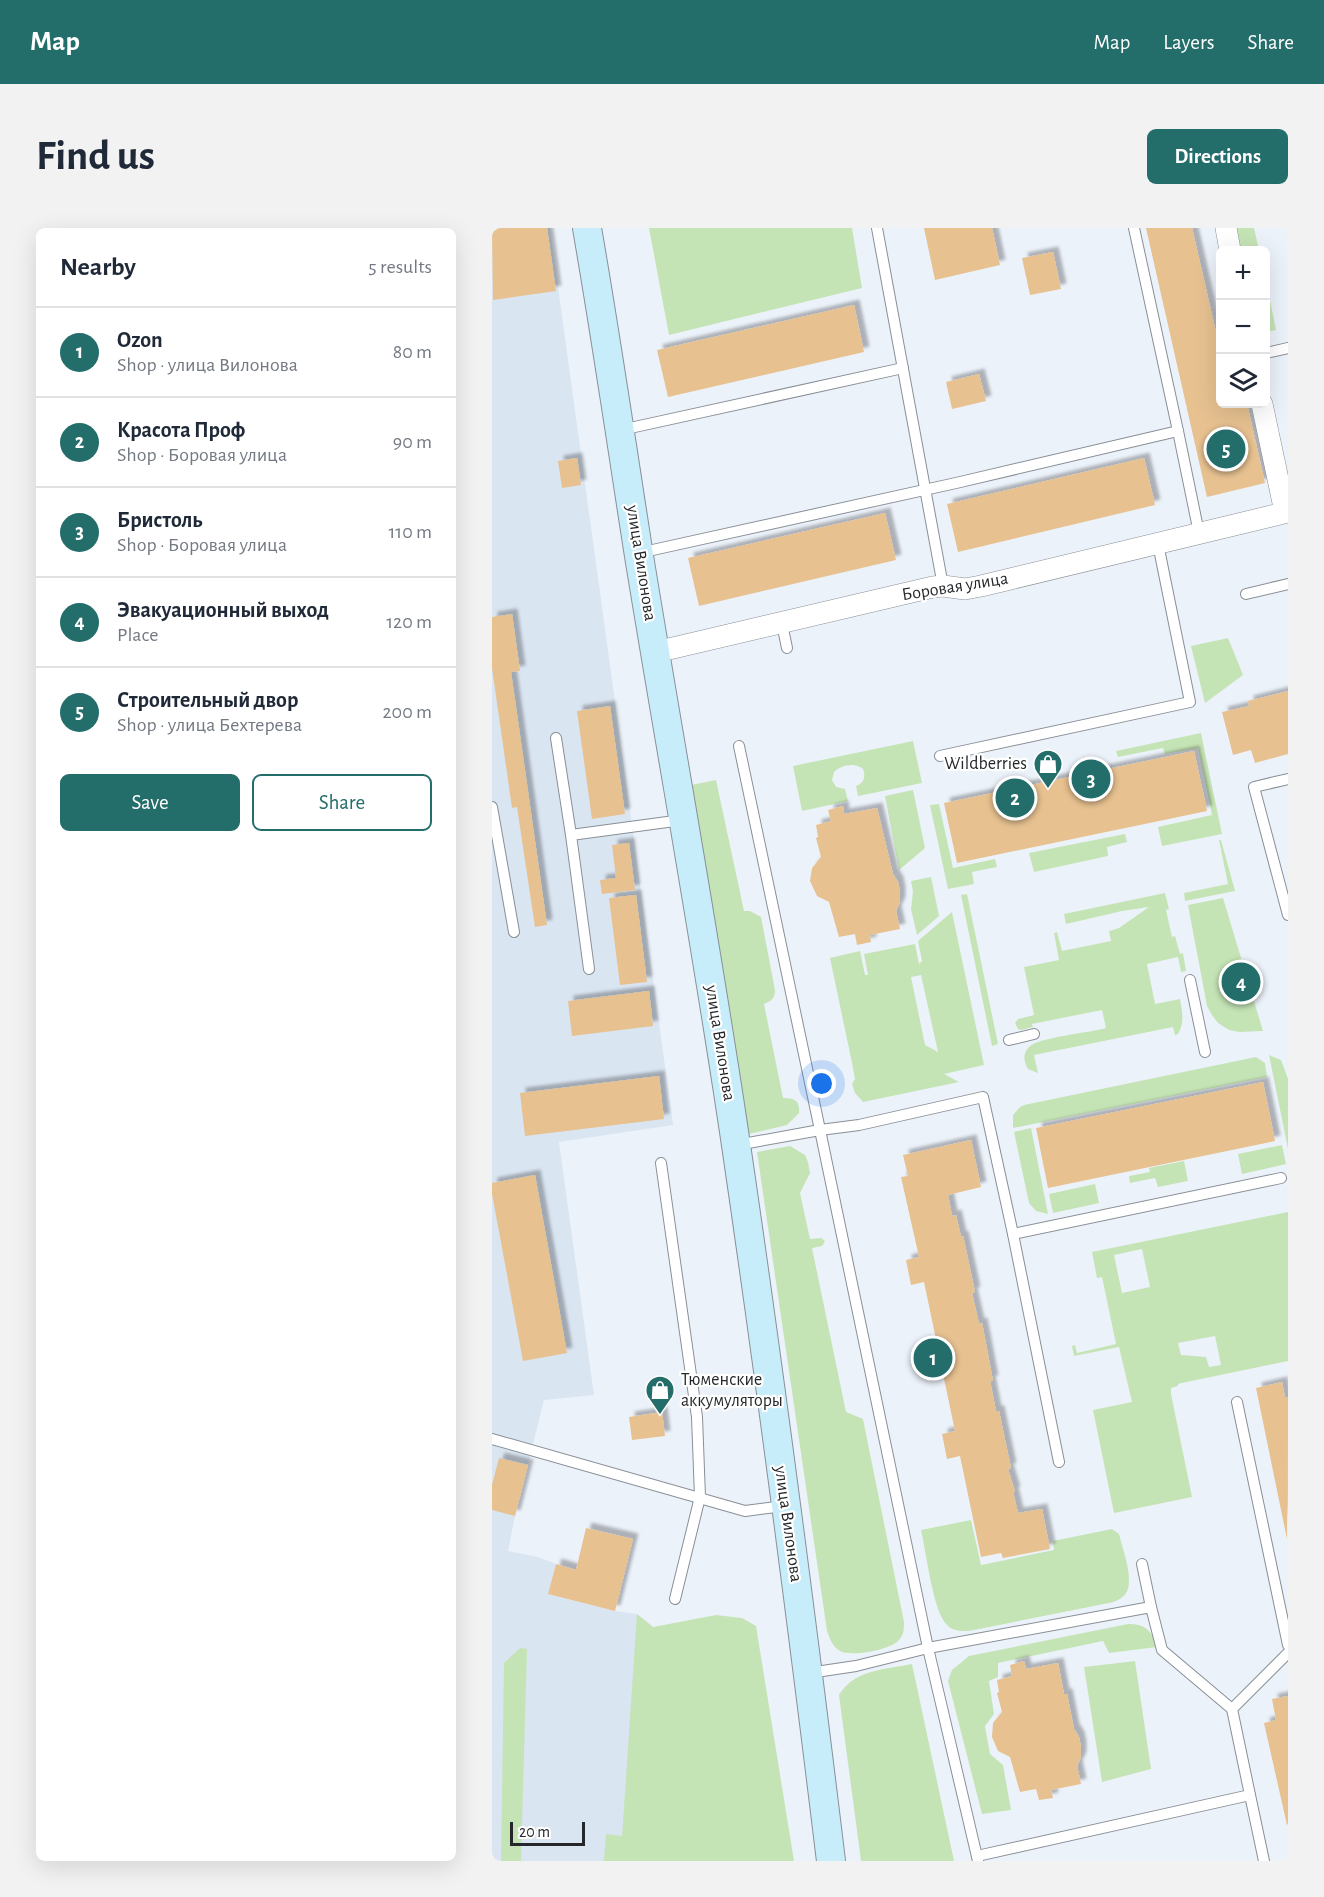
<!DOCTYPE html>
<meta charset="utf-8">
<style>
:root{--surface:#fff;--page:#f2f2f3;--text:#1f2937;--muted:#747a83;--line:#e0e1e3;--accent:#236d6a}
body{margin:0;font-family:"Alegreya Sans",sans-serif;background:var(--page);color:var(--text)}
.controls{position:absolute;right:18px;top:18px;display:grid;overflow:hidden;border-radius:9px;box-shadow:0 6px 24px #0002}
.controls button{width:54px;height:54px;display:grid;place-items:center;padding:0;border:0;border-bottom:2px solid var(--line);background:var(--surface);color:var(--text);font:30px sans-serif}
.scale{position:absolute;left:18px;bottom:15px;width:75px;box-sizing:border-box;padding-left:6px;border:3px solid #25272a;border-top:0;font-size:16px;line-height:21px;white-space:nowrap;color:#25272a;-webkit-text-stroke:4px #fefffe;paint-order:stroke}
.you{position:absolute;left:330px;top:856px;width:21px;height:21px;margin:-15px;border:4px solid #fff;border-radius:50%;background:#1a73e8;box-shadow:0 0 0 9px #1a73e833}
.badge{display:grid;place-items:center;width:39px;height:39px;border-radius:50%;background:var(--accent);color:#fff;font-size:20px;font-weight:700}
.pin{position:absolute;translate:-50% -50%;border:3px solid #fff;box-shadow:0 2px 6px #0006}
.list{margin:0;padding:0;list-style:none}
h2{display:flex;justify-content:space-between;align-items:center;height:78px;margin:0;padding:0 24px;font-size:26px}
h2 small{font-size:20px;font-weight:400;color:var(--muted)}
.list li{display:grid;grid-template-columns:39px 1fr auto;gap:18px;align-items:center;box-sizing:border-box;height:90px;padding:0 24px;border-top:2px solid var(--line)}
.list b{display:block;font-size:22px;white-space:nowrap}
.list p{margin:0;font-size:20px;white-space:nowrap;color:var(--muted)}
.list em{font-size:20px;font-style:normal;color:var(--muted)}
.actions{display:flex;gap:12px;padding:18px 24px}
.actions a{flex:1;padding:14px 0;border:2px solid var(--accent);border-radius:9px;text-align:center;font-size:21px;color:var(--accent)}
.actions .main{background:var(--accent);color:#fff}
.icon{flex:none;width:33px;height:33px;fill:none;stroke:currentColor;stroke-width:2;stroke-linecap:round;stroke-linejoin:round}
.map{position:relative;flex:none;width:796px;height:1633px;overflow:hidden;border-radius:9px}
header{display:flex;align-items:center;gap:36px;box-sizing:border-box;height:84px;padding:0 30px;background:var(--accent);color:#fff}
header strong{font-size:28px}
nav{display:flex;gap:33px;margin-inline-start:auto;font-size:21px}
.intro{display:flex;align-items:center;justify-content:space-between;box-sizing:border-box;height:144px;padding:0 36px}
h1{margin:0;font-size:42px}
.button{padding:15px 27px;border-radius:9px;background:var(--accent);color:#fff;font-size:21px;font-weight:700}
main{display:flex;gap:36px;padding:0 36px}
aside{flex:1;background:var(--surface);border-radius:9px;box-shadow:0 6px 24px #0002}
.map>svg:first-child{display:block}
.built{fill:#dae5f2}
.green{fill:#c5e4b5;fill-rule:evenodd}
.building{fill:#e7c190;filter:url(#shadow)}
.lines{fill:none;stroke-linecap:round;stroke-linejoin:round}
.lane-casing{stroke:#898f96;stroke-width:12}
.street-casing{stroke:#898f96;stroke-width:22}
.secondary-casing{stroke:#898f96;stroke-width:30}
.lane{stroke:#fff;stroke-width:10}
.street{stroke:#fff;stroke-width:21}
.secondary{stroke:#c7edfa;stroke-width:28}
.labels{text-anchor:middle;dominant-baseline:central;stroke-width:4.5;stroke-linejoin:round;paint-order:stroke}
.street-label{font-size:18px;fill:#25272a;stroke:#fefffe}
.poi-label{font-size:18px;fill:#25272a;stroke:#fefffe;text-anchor:end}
</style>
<header>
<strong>Map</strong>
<nav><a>Map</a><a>Layers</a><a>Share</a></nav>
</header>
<div class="intro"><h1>Find us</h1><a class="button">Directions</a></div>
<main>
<aside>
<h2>Nearby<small>5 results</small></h2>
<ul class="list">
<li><span class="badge">1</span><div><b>Ozon</b><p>Shop · улица Вилонова</p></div><em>80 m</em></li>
<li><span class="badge">2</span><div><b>Красота Проф</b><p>Shop · Боровая улица</p></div><em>90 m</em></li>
<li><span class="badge">3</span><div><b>Бристоль</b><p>Shop · Боровая улица</p></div><em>110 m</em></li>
<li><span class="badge">4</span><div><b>Эвакуационный выход</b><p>Place</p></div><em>120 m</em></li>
<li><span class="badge">5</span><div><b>Строительный двор</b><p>Shop · улица Бехтерева</p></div><em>200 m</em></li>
</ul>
<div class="actions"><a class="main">Save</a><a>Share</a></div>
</aside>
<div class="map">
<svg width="796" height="1633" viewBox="0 0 796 1633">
<defs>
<filter id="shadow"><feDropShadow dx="5.5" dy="-5.5" stdDeviation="1.5" flood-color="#0004"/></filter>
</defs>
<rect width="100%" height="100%" fill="#ecf2fa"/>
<path class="built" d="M0,0H58L181,897L67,914L102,1167L52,1172L23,1288L16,1323L46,1329L64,1336L56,1366L123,1383L145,1386L161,1399L237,1633H0Z"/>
<g class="green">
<path d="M157,0H360L370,60L177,107Z"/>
<path d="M744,0H762L767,22H749Z"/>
<path d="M774,52L784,102L774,104Z"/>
<path d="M736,410L751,447L713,475L699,418Z"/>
<path d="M709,505L730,606L670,618L666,599L720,587L706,520L673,526L671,520L626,529L624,523Z"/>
<path d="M421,513L430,555L366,568L364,558C372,555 374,549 371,541C363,534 349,537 342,544L340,552L344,559L353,561L356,573L310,583L301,538Z"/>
<path d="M224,552L252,683H258L269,689L283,762C283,771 279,773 272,776L291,870C303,870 308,873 307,885L295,897L257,906L199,557Z"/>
<path d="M421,562L433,620L407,642L393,568Z"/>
<path d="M447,576L461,640L503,631L505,639L480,644L482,656L456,661L438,577Z"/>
<path d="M633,606L635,614L615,619L616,628L542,644L537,625Z"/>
<path d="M727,612H729L743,663L693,673L692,665L736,656Z"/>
<path d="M439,649L447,688L425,707L419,681L421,664L419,653Z"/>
<path d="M673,665L677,681L674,682L680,709L683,708L688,726L691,725L694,743L689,744L686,729L655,736L663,776L688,771C690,784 693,794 686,806L683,807L681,799L542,827L546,845L536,841C532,834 530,826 537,819C546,809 598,805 614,800L610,782L540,796L541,799L529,802L526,801L523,795L526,791L542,787L532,739L567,732L562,705L565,704L570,723L619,713L617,703L627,700L657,679L630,683L574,696L572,686Z"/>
<path d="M475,666L506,816L500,818L469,667Z"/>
<path d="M731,670L771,803L747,804L737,802L726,795L720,787L715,778L696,677Z"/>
<path d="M460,684L492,837L452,846L467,854L371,874L363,865L360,856L363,851L360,835L338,730L368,723L373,747H376L372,726L423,716L427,736L430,733L426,713ZM429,747L446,824L433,817L419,749Z"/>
<path d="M777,827L789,832L796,851V921Z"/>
<path d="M764,829L773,835L775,849L521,900V887L528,879L532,877Z"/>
<path d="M539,900L556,986L544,983L537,975L522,904Z"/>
<path d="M790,917L794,936L750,946L746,926Z"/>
<path d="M298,918L313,927L316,934L318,945L308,965L318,1011L329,1010L333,1013L330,1018L320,1020L354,1184L371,1191L412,1394C412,1401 412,1407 407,1412C399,1422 359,1429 348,1423C340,1418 338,1411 335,1403L265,924Z"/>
<path d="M692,933L696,953L666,959L663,950L638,955L637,948L658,944L657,940Z"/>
<path d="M603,956L607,975L561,985L557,966Z"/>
<path d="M796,984V1133L690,1155L686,1156V1158L679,1160V1166L700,1269L622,1285L601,1182L640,1174L627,1119L582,1128L580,1118L583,1117L585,1125L624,1116L610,1049L605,1050L600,1024ZM650,1021L658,1059L630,1065L622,1027ZM723,1108L729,1137L717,1139L714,1129L689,1127L686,1115Z"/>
<path d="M479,1292L489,1337L562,1322L561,1313L620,1301L627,1306C631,1322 640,1345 636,1361C634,1368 628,1371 622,1374L477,1403C469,1403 460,1403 455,1397C441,1384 434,1323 429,1302Z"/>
<path d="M145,1386L161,1399L224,1387L250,1390L264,1398L302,1633H112L114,1606L130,1608Z"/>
<path d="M636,1396C654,1396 660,1403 665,1419L617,1425L611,1413L506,1435V1449L497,1453L502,1486L493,1498L498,1526L511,1537L519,1582L490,1586L456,1453L460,1442L477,1428Z"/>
<path d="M28,1420L35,1421L29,1633H9L12,1435Z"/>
<path d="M643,1433L659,1541L610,1554L592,1439Z"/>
<path d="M420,1436L462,1633H369L347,1467C363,1441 392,1442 420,1436Z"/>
</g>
<g class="building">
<path d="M0,0H55L64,63L1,72Z"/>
<path d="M432,0H500L508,37L443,52Z"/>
<path d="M654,0H700L728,122V176H755L773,255L715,269Z"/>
<path d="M561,24L569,61L538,67L530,30Z"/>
<path d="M362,77L372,124L176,169L165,122Z"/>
<path d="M487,146L494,173L460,181L454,154Z"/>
<path d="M85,230L89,257L70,260L66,233Z"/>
<path d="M652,230L663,277L466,324L455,276Z"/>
<path d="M393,285L404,332L207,378L196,330Z"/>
<path d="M20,386L28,443L19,444L55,697L43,699L25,579L20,580L0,440V389Z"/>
<path d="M796,463V526L763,535L759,522L741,527L730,484L757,478L756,473Z"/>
<path d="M118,478L133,586L100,591L85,483Z"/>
<path d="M702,523L715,583L465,635L452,575Z"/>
<path d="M351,578L352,586L385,580L401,646L406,654L408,664V674L404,683L408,701L378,707L379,714L365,717L363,706L347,709L337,674L325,668L318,653L320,640L329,629L324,610L326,609L324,597L339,593L336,582Z"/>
<path d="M137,615L143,662L110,666L108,652L124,650L120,617Z"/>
<path d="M144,667L155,754L128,757L117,670Z"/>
<path d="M753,743L758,762L746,765L741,746Z"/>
<path d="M157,763L161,798L80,808L76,773Z"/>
<path d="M167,848L172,891L33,908L28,865Z"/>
<path d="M771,854L783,913L556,960L544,900Z"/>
<path d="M479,912L489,959L456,967L460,988L464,987L469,1009L471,1008L483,1064L480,1065L487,1096L490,1095L501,1153H498L504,1183H507L513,1212L519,1240L516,1241L523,1264H521L526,1285L550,1281L558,1321L511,1330L509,1325L489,1329L468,1228L455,1231L450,1206L463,1203L450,1141L437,1144L432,1119L445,1116L432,1054L419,1057L414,1032L427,1029L409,949L416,948L411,927Z"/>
<path d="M43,947L75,1125L31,1133L0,966V955Z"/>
<path d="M790,1154L793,1170L796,1169L795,1311L764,1160Z"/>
<path d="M170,1184L173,1208L140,1212L137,1189Z"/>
<path d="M7,1230L36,1237L23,1288L0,1282V1257Z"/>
<path d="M94,1300L141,1311L123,1383L56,1366L64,1336L84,1342Z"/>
<path d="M532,1433L534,1441L566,1435L572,1466H575L582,1501L587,1509L589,1519V1529L585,1538L589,1556L559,1562L561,1570L547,1572L544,1561L528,1564L518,1529L506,1523L500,1509L501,1495L510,1484L505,1465L507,1464L505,1452L520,1448L518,1437Z"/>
<path d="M796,1468V1596L795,1597L772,1495L784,1492L780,1471Z"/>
</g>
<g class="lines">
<g class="lane-casing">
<g id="lane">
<path d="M385,0L451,358"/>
<path d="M642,0L686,203"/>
<path d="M774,125L796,120"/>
<path d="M129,202L411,140"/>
<path d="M147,325L464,255L686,203L707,305"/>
<path d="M754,366L796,356"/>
<path d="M290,396L295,420"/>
<path d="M64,510L79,607"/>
<path d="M247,518L328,902L367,897L491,869L521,1006L567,1234"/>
<path d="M448,528L698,474L666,316"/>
<path d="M796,551L762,559L796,687"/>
<path d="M0,579L22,704"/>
<path d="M97,741L79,607L190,592"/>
<path d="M698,752L713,824"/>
<path d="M517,812L542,806"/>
<path d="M245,917L328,902L436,1420L659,1379L670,1422L740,1481"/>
<path d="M169,935L205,1189L208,1269L183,1371"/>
<path d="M521,1006L789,950"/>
<path d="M745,1174L796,1417"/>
<path d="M0,1211L253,1283L292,1278"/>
<path d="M650,1336L659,1379"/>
<path d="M317,1445L364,1438L436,1420L486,1633"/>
<path d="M758,1567L740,1481L796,1425"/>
<path d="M485,1628L758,1567L772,1633"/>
</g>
</g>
<g class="street-casing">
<g id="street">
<path d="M734,0L738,22"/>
<path d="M770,176L793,284"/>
<path d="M164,424L441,359L451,358L473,361L489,358L796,284"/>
</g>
</g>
<g class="secondary-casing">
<path id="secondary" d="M95,0C114,109 130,219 147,328C179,524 215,720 244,917C279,1155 310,1394 339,1633"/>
</g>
<use href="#lane" class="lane"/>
<use href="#street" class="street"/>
<use href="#secondary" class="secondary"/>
</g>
<defs>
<g id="shop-pin" transform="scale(1.5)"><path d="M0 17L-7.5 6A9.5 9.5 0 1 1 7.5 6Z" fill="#236d6a" stroke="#fefffe"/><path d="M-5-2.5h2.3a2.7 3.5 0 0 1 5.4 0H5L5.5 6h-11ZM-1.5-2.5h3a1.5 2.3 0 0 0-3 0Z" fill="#fff"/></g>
</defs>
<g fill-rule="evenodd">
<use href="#shop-pin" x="556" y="536"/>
<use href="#shop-pin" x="168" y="1162"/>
</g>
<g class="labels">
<g class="street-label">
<text transform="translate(149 335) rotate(81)">улица Вилонова</text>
<text transform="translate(463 359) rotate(-9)">Боровая улица</text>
<text transform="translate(228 815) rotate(81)">улица Вилонова</text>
<text transform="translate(296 1296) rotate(82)">улица Вилонова</text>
</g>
<g class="poi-label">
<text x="535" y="536">Wildberries</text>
<text x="189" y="1152" text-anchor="start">Тюменские<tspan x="189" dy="21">аккумуляторы</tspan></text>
</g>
</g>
</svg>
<div class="controls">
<button>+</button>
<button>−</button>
<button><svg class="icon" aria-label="layers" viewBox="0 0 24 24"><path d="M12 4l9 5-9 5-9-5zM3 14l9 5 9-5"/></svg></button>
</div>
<div class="scale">20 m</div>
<div class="you"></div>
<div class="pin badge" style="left:441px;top:1130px">1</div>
<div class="pin badge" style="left:523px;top:570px">2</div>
<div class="pin badge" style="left:599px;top:551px">3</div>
<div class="pin badge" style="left:749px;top:754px">4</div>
<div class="pin badge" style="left:734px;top:221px">5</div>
</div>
</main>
